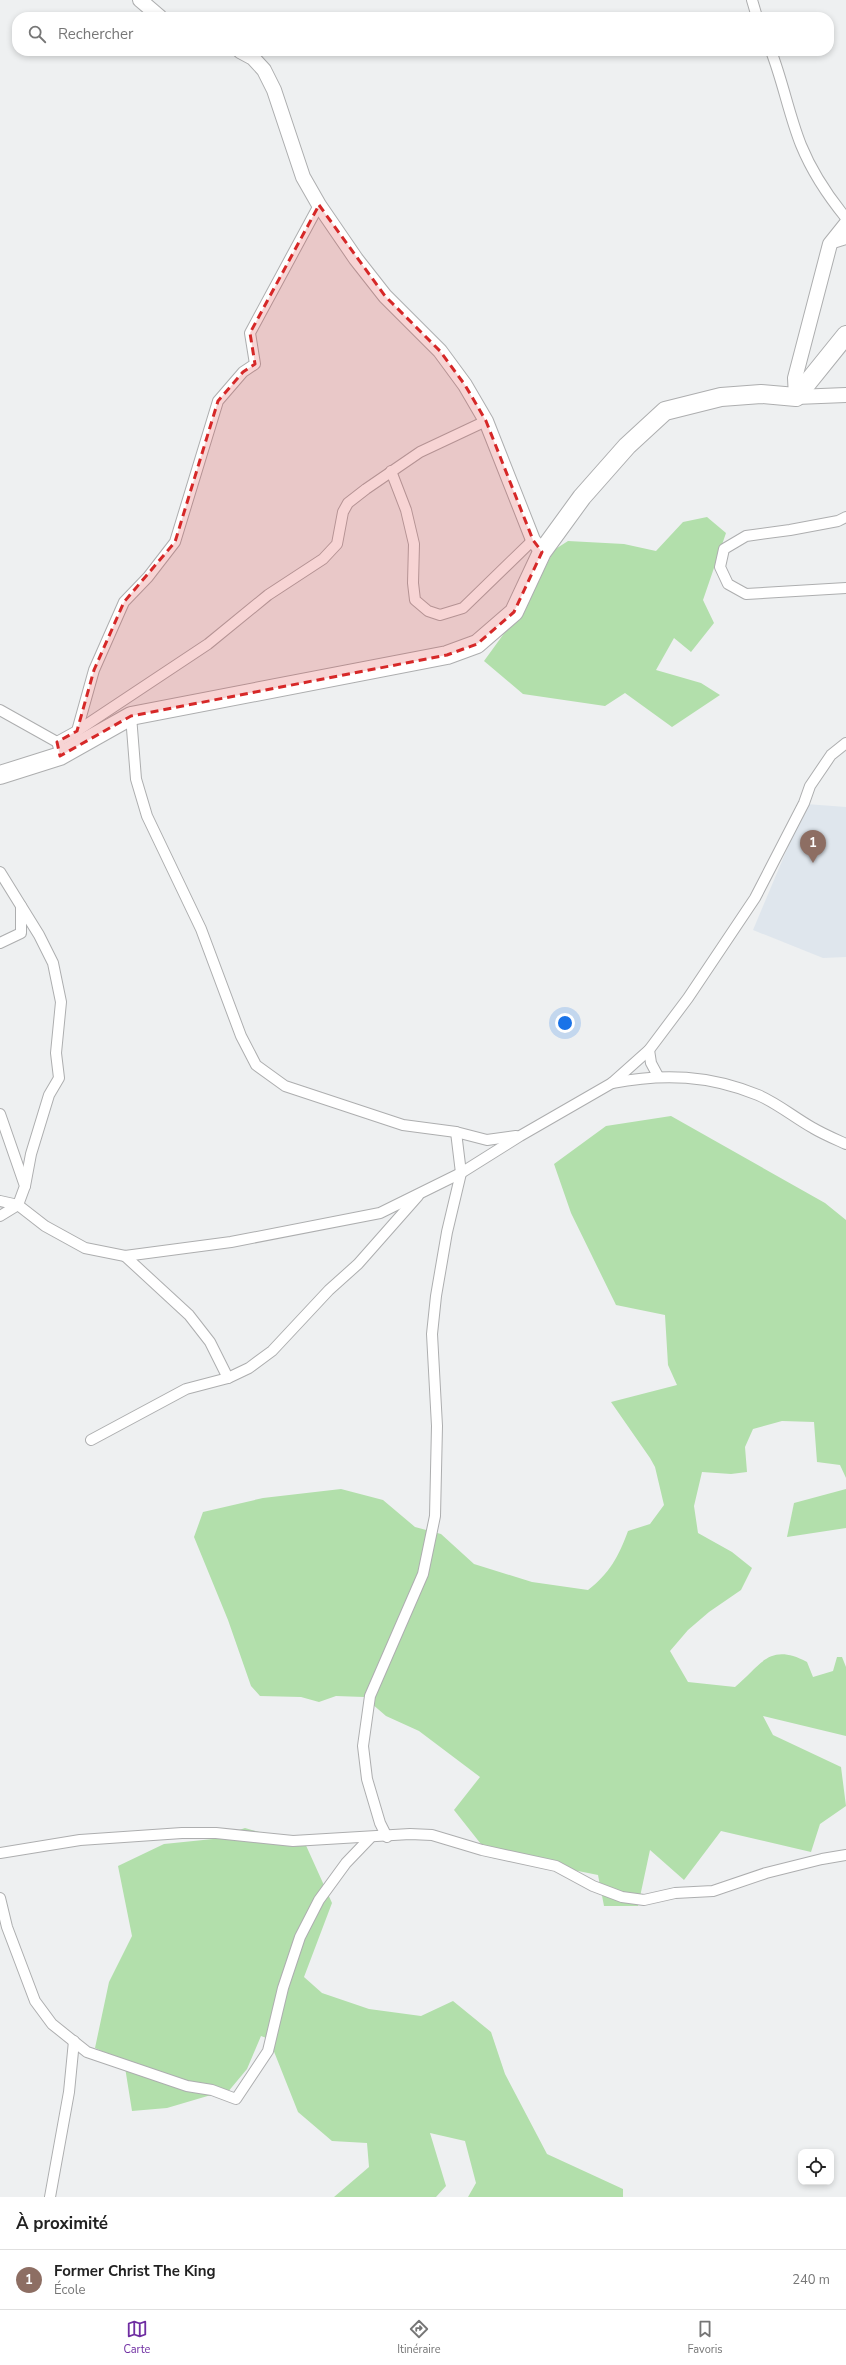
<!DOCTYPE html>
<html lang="fr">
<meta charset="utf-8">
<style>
:root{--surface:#fff;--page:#f6f6f6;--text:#222;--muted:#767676;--line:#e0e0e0;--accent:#6f2da2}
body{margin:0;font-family:"Nunito Sans",sans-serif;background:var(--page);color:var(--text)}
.controls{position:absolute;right:12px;bottom:12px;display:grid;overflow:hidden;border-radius:8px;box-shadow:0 2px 6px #0003}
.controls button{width:36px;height:36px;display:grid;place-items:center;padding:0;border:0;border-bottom:1px solid var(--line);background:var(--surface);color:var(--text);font:20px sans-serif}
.you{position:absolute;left:565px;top:1023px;width:14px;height:14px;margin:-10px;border:3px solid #fff;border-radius:50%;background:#1a73e8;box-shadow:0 0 0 6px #1a73e833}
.badge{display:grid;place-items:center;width:26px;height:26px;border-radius:50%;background:var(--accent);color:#fff;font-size:13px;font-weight:700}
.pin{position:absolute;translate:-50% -33px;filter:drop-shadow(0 1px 2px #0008)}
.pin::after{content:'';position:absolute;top:21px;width:14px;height:12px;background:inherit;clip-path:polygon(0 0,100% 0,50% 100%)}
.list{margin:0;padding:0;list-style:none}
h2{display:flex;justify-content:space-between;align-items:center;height:52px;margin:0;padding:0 16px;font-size:17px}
h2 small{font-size:13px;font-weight:400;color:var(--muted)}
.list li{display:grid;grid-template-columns:26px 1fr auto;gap:12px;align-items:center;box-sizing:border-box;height:60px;padding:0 16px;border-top:1px solid var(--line)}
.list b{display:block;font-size:15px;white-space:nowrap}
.list p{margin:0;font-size:13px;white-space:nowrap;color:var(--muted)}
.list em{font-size:13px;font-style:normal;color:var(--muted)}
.icon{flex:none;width:22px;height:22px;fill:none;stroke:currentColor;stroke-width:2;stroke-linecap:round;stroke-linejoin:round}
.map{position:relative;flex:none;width:846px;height:2197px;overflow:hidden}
.search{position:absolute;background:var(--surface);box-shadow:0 2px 6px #0003;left:12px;right:12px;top:12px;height:44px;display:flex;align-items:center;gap:10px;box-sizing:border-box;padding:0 14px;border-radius:16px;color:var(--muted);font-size:15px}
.sheet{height:112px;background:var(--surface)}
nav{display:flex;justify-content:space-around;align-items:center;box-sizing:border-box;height:56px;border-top:1px solid var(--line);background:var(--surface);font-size:11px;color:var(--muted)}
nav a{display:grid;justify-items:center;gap:2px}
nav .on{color:var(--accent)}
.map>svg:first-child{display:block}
.built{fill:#dfe6ed}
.green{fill:#b2dfab}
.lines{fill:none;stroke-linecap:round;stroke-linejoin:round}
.street-casing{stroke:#adaeaf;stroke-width:12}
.secondary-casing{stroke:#adaeaf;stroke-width:16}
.highway-casing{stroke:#adaeaf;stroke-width:20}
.street{stroke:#fff;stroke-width:10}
.secondary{stroke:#fff;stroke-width:14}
.highway{stroke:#fff;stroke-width:18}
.marked{fill:#d62828;fill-opacity:0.2;stroke:#d62828;stroke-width:3;stroke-dasharray:8 5;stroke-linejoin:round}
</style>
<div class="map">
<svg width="846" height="2197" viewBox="0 0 846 2197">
<rect width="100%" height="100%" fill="#eef0f1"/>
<path class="built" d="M806,804L846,807V957L823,958L753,930Z"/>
<g class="green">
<path d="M707,517L726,533L703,600L714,623L691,652L674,638L656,670L701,683L720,695L672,727L625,693L605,706L523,694L484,661L529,599L554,550L568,541L624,544L656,551L683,522Z"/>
<path d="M671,1116L825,1203L846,1220V1478L840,1465L817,1462L814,1422L782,1421L753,1429L745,1447L747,1472L731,1474L702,1472L694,1506L698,1533L732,1552L752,1568L741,1590L709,1612L688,1630L670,1651L688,1682L735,1687C761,1665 769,1642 807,1662L813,1677L833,1671L837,1657H842L846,1667V1736L763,1716L773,1735L841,1767L846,1806L820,1824L811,1852L721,1831L684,1880L650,1850L638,1906H604L598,1875L538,1863L492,1858L454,1810L480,1777L419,1731L386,1716L364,1697L336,1696L319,1702L301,1697L260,1696L251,1686L228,1620L194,1537L203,1512L263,1498L341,1489L383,1500L415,1527L441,1534L474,1564L532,1582L588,1590C609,1574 619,1556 628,1531L650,1524L664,1505L655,1467L650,1458L611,1402L677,1385L668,1365L665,1315L616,1305L571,1213L554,1164L606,1126Z"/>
<path d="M846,1489V1528L787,1537L794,1503Z"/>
<path d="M245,1828L280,1838L304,1841L332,1903L304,1977L322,1993L369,2009L421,2016L453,2001L491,2032L505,2074L547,2154L623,2189V2197H468L476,2183L465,2141L430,2133L446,2186L436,2197H334L369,2167L367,2143L332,2141L298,2112L269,2039L261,2036L247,2069L227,2093L211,2095L167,2108L132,2111L124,2061L95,2048L109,1982L132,1936L118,1866L164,1844L213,1839Z"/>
</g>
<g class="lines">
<g class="street-casing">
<g id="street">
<path d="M752,0L757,17"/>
<path d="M771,51C783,82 789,115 801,145C812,172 828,196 846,218"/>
<path d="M830,244L846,239"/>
<path d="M391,471L406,510L414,544L413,583L415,600L428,611L440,615L463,608L533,540"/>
<path d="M846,517L838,521L790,530L746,536L724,549L720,567L728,584L746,594L846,588"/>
<path d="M0,710L57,742L59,748"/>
<path d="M131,716L136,779L147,816L201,929L241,1036L256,1065L285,1086L403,1125L456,1132L487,1140L516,1136"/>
<path d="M77,731L94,670L124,602L148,577L175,542L218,401L243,372L255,364L250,333L319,205"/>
<path d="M57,742L77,731L208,644L268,595L323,559L337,544L343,512L348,503L366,489L420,452L486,421"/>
<path d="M0,872L39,935L53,963L61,1002L56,1053L59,1078L49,1095L31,1154L25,1186"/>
<path d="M0,943L21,933V906"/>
<path d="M649,1050L651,1063L658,1076"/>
<path d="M612,1083C664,1073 709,1075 758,1095C777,1103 795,1118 813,1128C823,1134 835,1139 846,1144"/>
<path d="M0,1114L25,1186L18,1205L0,1216"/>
<path d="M0,1201L18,1205L45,1226L85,1248L125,1256L231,1242L380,1213L461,1173L520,1136L612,1083L649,1050L688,998L755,898L804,803L810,786L831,755L846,743"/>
<path d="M125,1256L189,1315L210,1342L228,1378"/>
<path d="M91,1440L186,1389L228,1378L249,1368L272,1351L329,1290L358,1264L418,1196"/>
<path d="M387,1837L380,1823L367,1779L363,1746L370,1696L423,1574L435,1516L437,1426L432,1334L436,1296L447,1232L461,1173L456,1132"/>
<path d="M0,1853L80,1840L182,1833H216L293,1841L410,1834L432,1835L482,1850L556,1866L593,1886L622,1897L644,1900L675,1893L713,1891L766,1873L822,1859L846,1855"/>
<path d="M0,1898L7,1927L35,2001L52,2024L87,2052L187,2086L212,2090L236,2099L268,2051L283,1988L300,1937L319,1900L346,1863L370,1838"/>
<path d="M50,2197L69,2092L74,2041"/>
</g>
</g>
<g class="secondary-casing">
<g id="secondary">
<path d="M140,0L160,17"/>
<path d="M240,51L253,58L264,70L274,90L303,177L319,205L356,259L385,296L440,351L465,385L486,421L533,540L542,552"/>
<path d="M846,224L830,244L795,378L796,397L846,395"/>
</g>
</g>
<g class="highway-casing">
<path id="highway" d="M0,775L60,756L131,716L447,655L477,644L514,612L542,552L582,497L627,446L665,411L721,397L761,394L796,397L846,335"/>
</g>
<use href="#street" class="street"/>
<use href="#secondary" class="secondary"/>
<use href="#highway" class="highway"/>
</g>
<path class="marked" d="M319,205L385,296L440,351L465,385L486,421L533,540L542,552L514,612L477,644L447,655L131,716L60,756L57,742L77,731L94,670L124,602L175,542L218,401L243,372L255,364L250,333Z"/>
</svg>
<div class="controls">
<button><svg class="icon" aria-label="locate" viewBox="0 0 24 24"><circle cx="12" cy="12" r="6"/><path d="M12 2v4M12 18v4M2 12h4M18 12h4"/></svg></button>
</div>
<div class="you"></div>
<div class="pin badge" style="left:813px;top:863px;background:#8d6e63">1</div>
<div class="search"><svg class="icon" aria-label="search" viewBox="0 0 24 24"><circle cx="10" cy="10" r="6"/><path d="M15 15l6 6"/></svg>Rechercher</div>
</div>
<section class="sheet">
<h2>À proximité<small></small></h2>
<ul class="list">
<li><span class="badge" style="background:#8d6e63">1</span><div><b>Former Christ The King</b><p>École</p></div><em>240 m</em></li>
</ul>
</section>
<nav>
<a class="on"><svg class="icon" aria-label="map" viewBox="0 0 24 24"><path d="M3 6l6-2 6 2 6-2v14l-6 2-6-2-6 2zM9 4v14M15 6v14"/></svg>Carte</a>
<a><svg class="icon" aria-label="directions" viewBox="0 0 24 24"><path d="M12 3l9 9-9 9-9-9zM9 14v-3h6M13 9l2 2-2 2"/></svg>Itinéraire</a>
<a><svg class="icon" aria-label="saved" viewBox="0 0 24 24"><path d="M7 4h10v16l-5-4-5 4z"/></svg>Favoris</a>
</nav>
